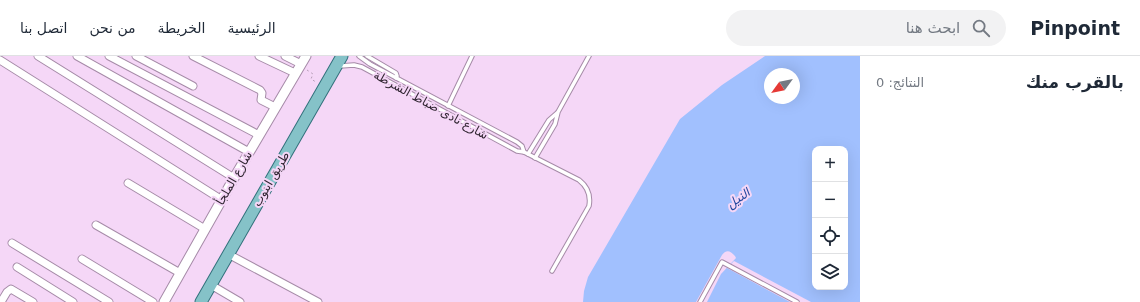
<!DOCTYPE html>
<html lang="ar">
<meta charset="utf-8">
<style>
:root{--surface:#fff;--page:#f2f2f3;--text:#1f2937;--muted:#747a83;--line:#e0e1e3}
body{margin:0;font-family:"DejaVu Sans",Vazirmatn,sans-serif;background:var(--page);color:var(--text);direction:rtl}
.controls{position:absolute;right:12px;bottom:12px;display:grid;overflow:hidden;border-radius:8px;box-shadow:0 4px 16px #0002}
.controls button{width:36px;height:36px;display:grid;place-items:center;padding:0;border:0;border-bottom:1px solid var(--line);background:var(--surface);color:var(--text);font:20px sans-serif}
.compass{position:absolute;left:764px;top:12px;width:36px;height:36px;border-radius:50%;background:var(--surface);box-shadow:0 4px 16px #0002;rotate:237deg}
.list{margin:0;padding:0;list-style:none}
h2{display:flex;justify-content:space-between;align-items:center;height:52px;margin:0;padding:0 16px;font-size:17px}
h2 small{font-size:13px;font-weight:400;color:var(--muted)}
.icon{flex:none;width:22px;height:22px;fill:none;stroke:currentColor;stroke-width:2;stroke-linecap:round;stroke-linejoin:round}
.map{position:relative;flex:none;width:860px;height:246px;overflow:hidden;direction:ltr}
header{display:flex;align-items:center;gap:24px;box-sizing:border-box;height:56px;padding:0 20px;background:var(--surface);border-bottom:1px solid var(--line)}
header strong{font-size:19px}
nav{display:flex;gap:22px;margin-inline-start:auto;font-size:14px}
.search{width:280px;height:36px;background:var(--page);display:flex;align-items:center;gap:10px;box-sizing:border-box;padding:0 14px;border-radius:22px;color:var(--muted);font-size:15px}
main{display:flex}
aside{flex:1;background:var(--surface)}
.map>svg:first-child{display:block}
.water{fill:#a1c0fe;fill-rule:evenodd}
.pier{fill:#f5d7f7}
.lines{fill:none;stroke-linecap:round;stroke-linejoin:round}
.lane-casing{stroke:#a68ba8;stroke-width:5.5}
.street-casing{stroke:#a68ba8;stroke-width:9}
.secondary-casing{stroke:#a68ba8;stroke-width:11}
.primary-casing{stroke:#32717c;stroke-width:13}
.path{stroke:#b69eb7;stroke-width:1;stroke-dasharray:2 3;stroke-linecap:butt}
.lane{stroke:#fff;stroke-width:3.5}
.street{stroke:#fff;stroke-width:7}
.secondary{stroke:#fff;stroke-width:9}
.primary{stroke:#85c2c8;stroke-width:11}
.labels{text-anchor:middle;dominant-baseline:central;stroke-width:4;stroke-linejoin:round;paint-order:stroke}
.street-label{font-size:12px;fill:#302531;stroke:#f5d7f7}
.water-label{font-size:13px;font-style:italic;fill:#22479e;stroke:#f5d7f7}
</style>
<header>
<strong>Pinpoint</strong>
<div class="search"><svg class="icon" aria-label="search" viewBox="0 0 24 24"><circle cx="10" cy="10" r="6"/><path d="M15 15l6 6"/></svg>ابحث هنا</div>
<nav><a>الرئيسية</a><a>الخريطة</a><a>من نحن</a><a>اتصل بنا</a></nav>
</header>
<main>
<aside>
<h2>بالقرب منك<small>النتائج: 0</small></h2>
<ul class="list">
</ul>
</aside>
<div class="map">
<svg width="860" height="246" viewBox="0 0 860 246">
<rect width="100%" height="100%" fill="#f5d7f7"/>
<path class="water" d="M765,0H860V246H707L721,218L736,202L735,200C730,195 727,193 722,199L696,246H583L584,235L588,221L680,63L722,29ZM770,18H794V42H770ZM815,93H845V231H815Z"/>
<path class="pier" d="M734,205L811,246H790L727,212Z"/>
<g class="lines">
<g class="lane-casing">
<g id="lane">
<path d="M367,0L396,17L397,20L396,22"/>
<path d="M340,10L354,9L362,11L517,95L524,96L522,90L517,86L370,8L359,0"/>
<path d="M448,50L472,0"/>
<path d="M524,96L579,124C588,131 591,139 589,150L552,215"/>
<path d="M528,98L549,64L557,57"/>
<path d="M535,102L555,68L558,56L589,0"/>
<path d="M700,246L722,206L797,246"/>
</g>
</g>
<g class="street-casing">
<g id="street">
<path d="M38,0L234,122"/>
<path d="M77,0L249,96"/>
<path d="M109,0L259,79"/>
<path d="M136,0L193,30"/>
<path d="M193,0L260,34L262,37L261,44L275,51"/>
<path d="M259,0L295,17"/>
<path d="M285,0L301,8"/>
<path d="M0,4L222,144"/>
<path d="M128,127L205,173"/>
<path d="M96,169L180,217"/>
<path d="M12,187L109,246"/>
<path d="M228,198L318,246"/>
<path d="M82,203L153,246"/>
<path d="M17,211L73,246"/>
<path d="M211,229L240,246"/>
<path d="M1,246L7,236L11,233L33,246"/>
</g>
</g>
<g class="secondary-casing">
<path id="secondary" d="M164,246L234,122L306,0"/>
</g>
<g class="primary-casing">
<path id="primary" d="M201,246L342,0"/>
</g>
<path class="path" d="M307,14L313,18L311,23L316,26"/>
<use href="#lane" class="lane"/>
<use href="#street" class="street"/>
<use href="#secondary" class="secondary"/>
<use href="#primary" class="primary"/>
</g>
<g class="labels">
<g class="street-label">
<text transform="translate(431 49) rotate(29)">شارع نادى ضباط الشرطة</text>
<text transform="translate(234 122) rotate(-60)">شارع الملجأ</text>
<text transform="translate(271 123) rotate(-60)">طريق ابنوب</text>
</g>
<g class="water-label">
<text transform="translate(738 142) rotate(-35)">النيل</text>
</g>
</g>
</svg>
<div class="controls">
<button>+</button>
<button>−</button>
<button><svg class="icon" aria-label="locate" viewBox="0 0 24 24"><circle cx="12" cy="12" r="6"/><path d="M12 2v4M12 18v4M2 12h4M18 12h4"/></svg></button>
<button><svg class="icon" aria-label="layers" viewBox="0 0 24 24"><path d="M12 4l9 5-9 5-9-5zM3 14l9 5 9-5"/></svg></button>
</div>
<svg class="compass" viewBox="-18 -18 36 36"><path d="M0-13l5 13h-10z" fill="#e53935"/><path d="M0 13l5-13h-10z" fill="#747a83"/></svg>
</div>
</main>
